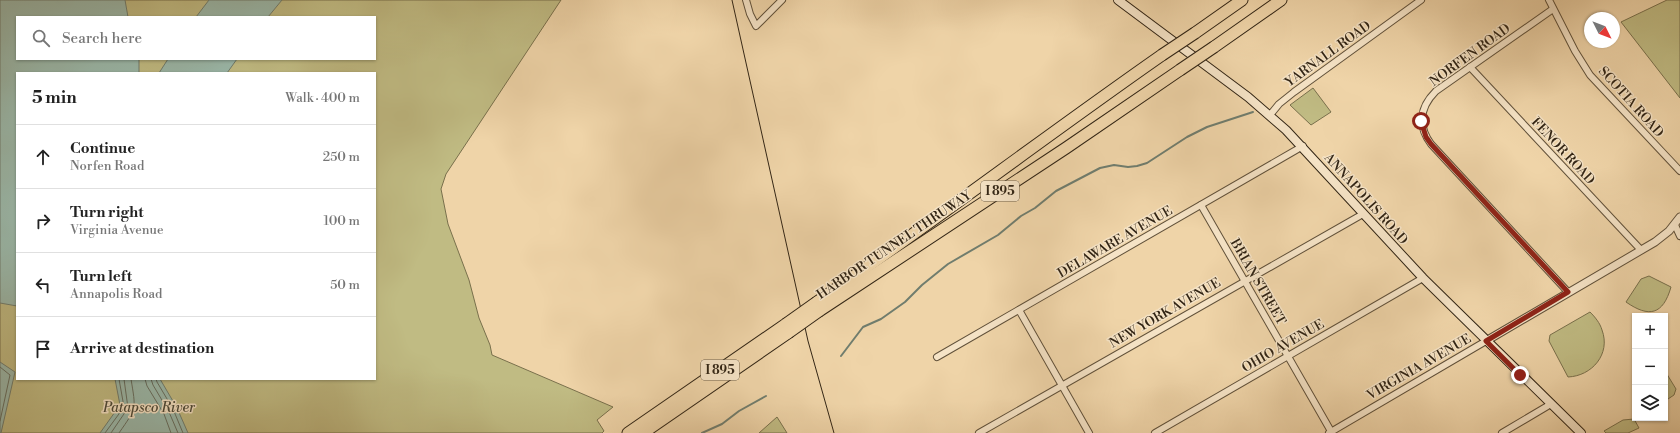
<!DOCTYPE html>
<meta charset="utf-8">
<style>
:root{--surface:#fff;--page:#f2f2f2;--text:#222;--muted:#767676;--line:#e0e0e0}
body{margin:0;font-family:"Libre Bodoni",serif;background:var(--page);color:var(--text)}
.controls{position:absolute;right:12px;bottom:12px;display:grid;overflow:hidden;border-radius:0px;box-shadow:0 1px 3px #0004}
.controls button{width:36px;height:36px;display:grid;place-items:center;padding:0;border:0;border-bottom:1px solid var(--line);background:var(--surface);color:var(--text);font:20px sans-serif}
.compass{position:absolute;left:1584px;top:12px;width:36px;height:36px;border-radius:50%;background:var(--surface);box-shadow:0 1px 3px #0004;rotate:132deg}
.stop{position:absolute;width:12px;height:12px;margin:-9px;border:3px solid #8f2418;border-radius:50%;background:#fff}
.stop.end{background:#8f2418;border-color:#fff;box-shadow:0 1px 4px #0008}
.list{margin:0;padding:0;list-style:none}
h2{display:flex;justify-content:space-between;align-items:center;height:52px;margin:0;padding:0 16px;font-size:17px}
h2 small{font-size:13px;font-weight:400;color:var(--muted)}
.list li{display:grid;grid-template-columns:26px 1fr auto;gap:12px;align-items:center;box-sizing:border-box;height:64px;padding:0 16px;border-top:1px solid var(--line)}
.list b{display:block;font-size:15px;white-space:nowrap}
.list p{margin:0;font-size:13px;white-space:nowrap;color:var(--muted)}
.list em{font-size:13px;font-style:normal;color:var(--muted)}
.icon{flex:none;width:22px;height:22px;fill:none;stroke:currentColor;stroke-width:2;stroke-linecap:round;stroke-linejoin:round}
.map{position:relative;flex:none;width:1680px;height:433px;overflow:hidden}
.search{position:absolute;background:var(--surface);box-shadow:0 1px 3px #0004;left:16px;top:16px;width:360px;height:44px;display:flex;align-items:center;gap:10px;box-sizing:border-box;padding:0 14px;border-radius:0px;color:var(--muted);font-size:15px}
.panel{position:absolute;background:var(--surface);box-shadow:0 1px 3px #0004;left:16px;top:72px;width:360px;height:308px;border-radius:0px}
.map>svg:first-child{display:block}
.green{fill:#c0bb83;stroke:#79704c;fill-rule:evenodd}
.water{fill:#9ab8aa;stroke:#707d6e}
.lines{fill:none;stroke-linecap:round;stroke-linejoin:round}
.shore{stroke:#666e60;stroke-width:1}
.stream{stroke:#707d6e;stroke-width:2}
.minor-casing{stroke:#61513a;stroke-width:8}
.tertiary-casing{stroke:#61513a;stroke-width:9}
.secondary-casing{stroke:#322515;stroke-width:10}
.motorway-casing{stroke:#322515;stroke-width:13}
.minor{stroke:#f5e3c6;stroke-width:6}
.tertiary{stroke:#f5e3c6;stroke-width:7}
.secondary{stroke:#f5e3c6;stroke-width:8}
.motorway{stroke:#efd4a8;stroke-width:11}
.tram{stroke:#322515;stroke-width:1}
.motorway-bridge-casing{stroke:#322515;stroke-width:13;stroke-linecap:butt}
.motorway-bridge{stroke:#efd4a8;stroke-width:11}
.route{stroke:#8f2418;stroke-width:5}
.labels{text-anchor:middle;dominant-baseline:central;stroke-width:3;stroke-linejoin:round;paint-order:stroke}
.shield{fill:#f5e3c6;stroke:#6c5e4a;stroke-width:1}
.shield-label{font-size:12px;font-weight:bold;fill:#322515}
.street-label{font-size:13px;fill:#322515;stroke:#f5e3c6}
.water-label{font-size:14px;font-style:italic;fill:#4c4a3a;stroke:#f5e3c6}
</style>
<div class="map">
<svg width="1680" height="433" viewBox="0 0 1680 433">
<rect width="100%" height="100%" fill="#efd4a8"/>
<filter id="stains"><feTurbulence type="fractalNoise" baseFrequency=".005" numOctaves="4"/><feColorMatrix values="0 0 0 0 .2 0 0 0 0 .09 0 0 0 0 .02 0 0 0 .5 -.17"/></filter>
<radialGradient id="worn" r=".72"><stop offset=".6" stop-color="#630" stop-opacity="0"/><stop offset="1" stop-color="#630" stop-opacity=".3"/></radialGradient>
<g class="green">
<path d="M0,0H561L446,174L441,189L448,224L469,280L479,318L490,345L492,355L613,407L597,420L604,431L602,433H0ZM17,17H375V59H17ZM17,73H375V379H17Z"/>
<path d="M1667,0H1680V98L1621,22Z"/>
<path d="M1313,88L1331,112L1311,125L1290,105Z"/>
<path d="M1649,276L1671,287C1663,315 1649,318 1626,302L1641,279Z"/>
<path d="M1590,312C1595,317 1600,323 1602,330C1611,354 1592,376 1568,377L1549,341L1550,335Z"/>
<path d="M1665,371L1676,389L1674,395L1665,401Z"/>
<path d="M777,417L787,433H759Z"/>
<path d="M1634,419L1639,428L1628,433H1606L1604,431L1623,420Z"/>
</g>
<g class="water">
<path d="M0,0H125L128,17H17V59H139V73H17V306L0,303Z"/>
<path d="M209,0H282L268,17H196Z"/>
<path d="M168,59H237L227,73H159Z"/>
<path d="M0,362L15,372L1,433H0Z"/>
<path d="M115,379H160L177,408L188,433H100L120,405Z"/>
</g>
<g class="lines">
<g class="shore">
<path d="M0,367L10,375L0,421"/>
<path d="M145,379L147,386L164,414L171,433"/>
<path d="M151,379L153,385L169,412L178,433"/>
<path d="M156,379L157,382L173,409L183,433"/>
<path d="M105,433L124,407L119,379"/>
<path d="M111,433L128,408L124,379"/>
<path d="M119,433C137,407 136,410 131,379"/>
</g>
<g class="stream">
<path d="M841,356L863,327L881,319L905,302L922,285L948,264L998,235L1021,216L1035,208L1056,191L1100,168L1114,165L1128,167L1137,166L1147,163L1187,137L1207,127L1253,112"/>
<path d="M702,433L722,424L739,411L766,396"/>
</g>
<g class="minor-casing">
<g id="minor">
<path d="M746,0L750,14L756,26L782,0"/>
<path d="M1549,0L1575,51L1590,75L1680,171"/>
<path d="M1553,9L1436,91C1420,107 1417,125 1431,144L1568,292"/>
<path d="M1470,67L1641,250"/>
<path d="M1270,115L1279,104L1294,92L1421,0"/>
<path d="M1201,205L1332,433"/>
<path d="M1675,225L1680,236"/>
<path d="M1019,310L1089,433"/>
<path d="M937,357L1303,146"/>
<path d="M979,433L1363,214"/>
<path d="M1155,433L1423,278"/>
<path d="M1329,433L1486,341"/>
<path d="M1502,433L1551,404"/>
</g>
</g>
<g class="tertiary-casing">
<path id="tertiary" d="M1486,341L1655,242L1669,231L1680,217"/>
</g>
<g class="secondary-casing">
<path id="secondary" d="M1118,0L1248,97L1286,130L1423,278L1581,433"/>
</g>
<g class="motorway-casing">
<g id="motorway">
<path d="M1195,33L1242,0"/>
<path d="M1214,47L1281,0"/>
<path d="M817,302C933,222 1046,136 1162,55"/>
<path d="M819,311L1066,148L1180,70"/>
<path d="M628,433L786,324"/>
<path d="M643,433L788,333"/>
</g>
</g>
<use href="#minor" class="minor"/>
<use href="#tertiary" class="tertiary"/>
<use href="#secondary" class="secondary"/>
<use href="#motorway" class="motorway"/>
<path class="tram" d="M732,0L808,341L834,433"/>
<g class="motorway-bridge-casing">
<g id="motorway-bridge">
<path d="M1162,55L1195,33"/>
<path d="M1180,70L1214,47"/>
<path d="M786,324L817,302"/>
<path d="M788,333L819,311"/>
</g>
</g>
<use href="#motorway-bridge" class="motorway-bridge"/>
</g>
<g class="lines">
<path class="route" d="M1421,121L1426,137L1431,144L1568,292L1486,341L1520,375"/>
</g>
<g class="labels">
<g class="shield">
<rect x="981" y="181" width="38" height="20" rx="3"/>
<rect x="701" y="360" width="38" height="20" rx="3"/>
</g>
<g class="shield-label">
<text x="1000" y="191">I 895</text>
<text x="720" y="370">I 895</text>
</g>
<g class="street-label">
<text transform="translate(1328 54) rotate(-36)">YARNALL ROAD</text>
<text transform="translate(1470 55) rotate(-36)">NORFEN ROAD</text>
<text transform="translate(1631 102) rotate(48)">SCOTIA ROAD</text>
<text transform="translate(1563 151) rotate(47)">FENOR ROAD</text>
<text transform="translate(1366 199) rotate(48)">ANNAPOLIS ROAD</text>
<text transform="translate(1115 242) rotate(-30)">DELAWARE AVENUE</text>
<text transform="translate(894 245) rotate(-34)">HARBOR TUNNEL THRUWAY</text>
<text transform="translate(1258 282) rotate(60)">BRIAN STREET</text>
<text transform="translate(1165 313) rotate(-30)">NEW YORK AVENUE</text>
<text transform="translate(1283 346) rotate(-30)">OHIO AVENUE</text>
<text transform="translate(1419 367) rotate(-30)">VIRGINIA AVENUE</text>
</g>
<g class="water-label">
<text x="149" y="408">Patapsco River</text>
</g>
</g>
<rect width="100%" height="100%" filter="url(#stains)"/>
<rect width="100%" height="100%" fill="url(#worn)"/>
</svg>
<div class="controls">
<button>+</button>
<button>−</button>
<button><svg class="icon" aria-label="layers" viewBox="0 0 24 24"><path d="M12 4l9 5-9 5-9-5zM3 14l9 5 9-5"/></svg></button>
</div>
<svg class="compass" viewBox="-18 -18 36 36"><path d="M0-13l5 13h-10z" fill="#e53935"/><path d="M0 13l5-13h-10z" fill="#767676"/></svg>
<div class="stop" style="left:1421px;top:121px"></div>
<div class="stop end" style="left:1520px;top:375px"></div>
<div class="search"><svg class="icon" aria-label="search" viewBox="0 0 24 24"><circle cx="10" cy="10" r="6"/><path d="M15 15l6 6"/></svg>Search here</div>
<section class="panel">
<h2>5 min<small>Walk · 400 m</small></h2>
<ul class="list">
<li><svg class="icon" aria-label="ahead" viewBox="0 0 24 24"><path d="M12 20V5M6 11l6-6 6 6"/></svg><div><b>Continue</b><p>Norfen Road</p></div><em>250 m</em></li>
<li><svg class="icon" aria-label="right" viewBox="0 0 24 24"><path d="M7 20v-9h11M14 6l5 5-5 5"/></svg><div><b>Turn right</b><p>Virginia Avenue</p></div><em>100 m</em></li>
<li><svg class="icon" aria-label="left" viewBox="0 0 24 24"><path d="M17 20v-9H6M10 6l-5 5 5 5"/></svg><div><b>Turn left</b><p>Annapolis Road</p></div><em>50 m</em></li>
<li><svg class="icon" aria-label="arrive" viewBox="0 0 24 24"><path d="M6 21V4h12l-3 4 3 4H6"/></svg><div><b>Arrive at destination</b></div></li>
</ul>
</section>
</div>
